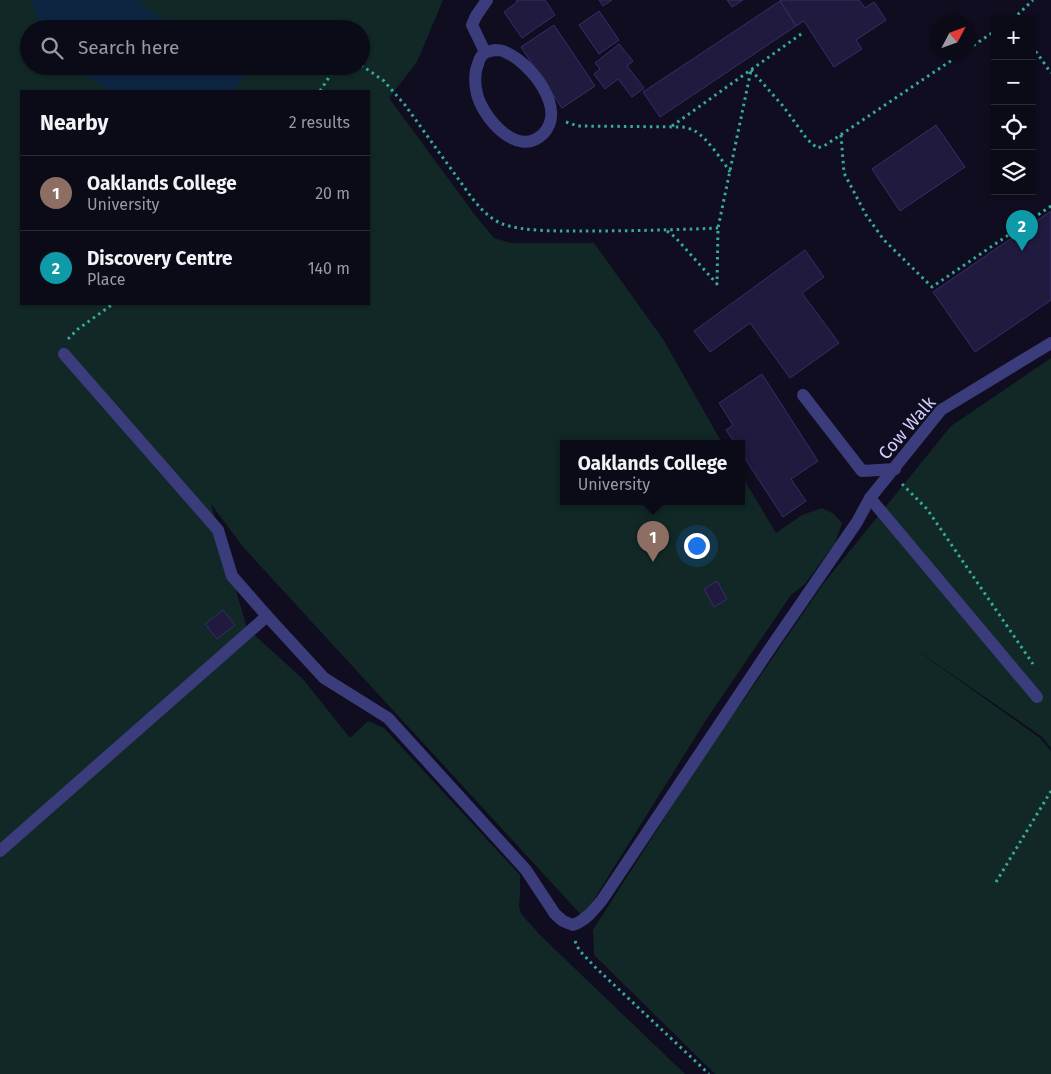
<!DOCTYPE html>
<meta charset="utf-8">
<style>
:root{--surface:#0b0a17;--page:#191824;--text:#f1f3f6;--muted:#9a9aa1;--line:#2b2b36;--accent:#db2777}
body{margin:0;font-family:"Fira Sans",sans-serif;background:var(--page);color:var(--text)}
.controls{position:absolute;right:15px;top:15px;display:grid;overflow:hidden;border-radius:0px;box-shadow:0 1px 4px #0004}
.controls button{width:45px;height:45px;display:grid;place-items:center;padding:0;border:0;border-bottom:1px solid var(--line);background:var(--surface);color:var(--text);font:25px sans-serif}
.compass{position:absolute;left:931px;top:15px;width:45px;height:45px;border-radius:50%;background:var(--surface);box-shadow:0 1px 4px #0004;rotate:49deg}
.you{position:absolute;left:696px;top:545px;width:18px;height:18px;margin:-12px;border:4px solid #fff;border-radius:50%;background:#1a73e8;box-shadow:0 0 0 8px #1a73e833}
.badge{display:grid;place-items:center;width:32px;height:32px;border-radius:50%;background:var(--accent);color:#fff;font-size:16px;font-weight:700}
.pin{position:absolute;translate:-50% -41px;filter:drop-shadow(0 1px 2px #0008)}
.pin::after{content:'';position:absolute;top:26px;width:18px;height:15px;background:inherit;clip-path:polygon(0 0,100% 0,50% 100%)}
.popup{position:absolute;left:560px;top:440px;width:185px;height:65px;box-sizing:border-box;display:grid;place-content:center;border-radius:0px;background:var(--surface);filter:drop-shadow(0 1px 4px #0005);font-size:16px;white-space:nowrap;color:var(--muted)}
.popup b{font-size:19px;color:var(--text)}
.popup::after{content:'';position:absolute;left:50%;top:100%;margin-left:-10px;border:10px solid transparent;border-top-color:var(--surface)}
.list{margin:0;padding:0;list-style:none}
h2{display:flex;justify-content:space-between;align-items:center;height:65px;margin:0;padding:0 20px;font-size:21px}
h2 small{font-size:16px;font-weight:400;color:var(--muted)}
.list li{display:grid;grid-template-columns:32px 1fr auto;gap:15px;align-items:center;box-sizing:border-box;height:75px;padding:0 20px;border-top:1px solid var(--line)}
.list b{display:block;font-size:19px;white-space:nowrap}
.list p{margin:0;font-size:16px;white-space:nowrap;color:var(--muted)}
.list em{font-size:16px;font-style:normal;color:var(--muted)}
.icon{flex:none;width:28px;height:28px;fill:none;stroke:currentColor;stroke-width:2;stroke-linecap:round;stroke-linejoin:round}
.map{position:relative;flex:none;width:1051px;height:1074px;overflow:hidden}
.search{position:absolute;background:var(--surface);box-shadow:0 1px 4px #0004;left:20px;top:20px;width:350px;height:55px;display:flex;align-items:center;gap:12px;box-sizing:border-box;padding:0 18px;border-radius:28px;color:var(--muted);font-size:19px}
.panel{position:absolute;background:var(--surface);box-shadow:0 1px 4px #0004;left:20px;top:90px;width:350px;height:215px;border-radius:0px}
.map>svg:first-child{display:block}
.green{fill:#112826;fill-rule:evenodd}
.water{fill:#0e2542}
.building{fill:#201a3f;stroke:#362e69}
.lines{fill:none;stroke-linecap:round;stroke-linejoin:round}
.path{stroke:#34ab9c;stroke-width:3;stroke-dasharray:2.5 4;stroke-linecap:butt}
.minor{stroke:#3b3c7b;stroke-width:12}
.labels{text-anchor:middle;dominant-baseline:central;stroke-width:4.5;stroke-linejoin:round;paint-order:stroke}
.street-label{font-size:18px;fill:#d0cefd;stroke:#0f0d1f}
</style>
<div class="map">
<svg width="1051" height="1074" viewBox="0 0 1051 1074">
<rect width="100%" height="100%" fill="#0f0d1f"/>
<g class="green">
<path d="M0,0H443L417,62L389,98L475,215L494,238L511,243H594L663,339L722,443H564V501H742V476L776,533L802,515L822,508L834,514L842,523L835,543L805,584L791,595L706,720L583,917L244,548L211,504L247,628L303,679L350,738L368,721L384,728L520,875V895L519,907L522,915L541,936L685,1074H0ZM29,29H361V66H29ZM21,91H369V304H21Z"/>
<path d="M1051,358V748L1041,736L908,644L1040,738L1051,751V1074H715L594,955L593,930L722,728L743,701L823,584L951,426Z"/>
</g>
<g class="water">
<path d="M33,0H139L149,11L182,29H117L114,26L97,25L94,29H42L32,3Z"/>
<path d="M69,66H111L120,71L128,66H251L235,91H111Z"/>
</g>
<g class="building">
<path d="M516,0H545L555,15L522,38L504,12L517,2Z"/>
<path d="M599,0H612L603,6Z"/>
<path d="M727,0H743L732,7Z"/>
<path d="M781,0H859L865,8L874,2L886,20L856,40L862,49L834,67L804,21L796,26L780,1Z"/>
<path d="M780,1L796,26L660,117L643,92Z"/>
<path d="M599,11L619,40L599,54L579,25Z"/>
<path d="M554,25L595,86L562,108L521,47Z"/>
<path d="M619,44L633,61L627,66L644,88L632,97L618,79L605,89L594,74L600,69L595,63Z"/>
<path d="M936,125L965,167L900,211L872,169Z"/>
<path d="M1051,211V300L975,352L933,292Z"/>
<path d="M805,250L824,277L802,293L839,343L790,378L750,323L710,352L694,331Z"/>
<path d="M762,374L818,461L791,479L806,501L783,517L742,454V443H735L726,430L733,425L719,403Z"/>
<path d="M717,581L727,599L714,607L704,589Z"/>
<path d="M223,610L235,625L217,639L205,624Z"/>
</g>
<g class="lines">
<g class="path">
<path d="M1013,19L1033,0"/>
<path d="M1032,46L1051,73"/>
<path d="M968,49L995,31"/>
<path d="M361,65L384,81L405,105L472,198C480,208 488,217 500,223C521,232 561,231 584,231C629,231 673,230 718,228"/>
<path d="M751,70L783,106L807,139L817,148L824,146L964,52"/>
<path d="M320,91L333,71L342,66"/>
<path d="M566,122L578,126L683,127C687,128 692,129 695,131C707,138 722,160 730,172"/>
<path d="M672,126L804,32"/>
<path d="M841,135L844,173L866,215L884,240L932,287L1051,206"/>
<path d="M667,231L675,237L717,284L718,228L751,70"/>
<path d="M68,339L78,329L113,304"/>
<path d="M902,484L927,509L1033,664"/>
<path d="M996,882L1051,791"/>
<path d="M575,941L579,950L595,967L709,1074"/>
</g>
<g class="minor">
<path d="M494,50C498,50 502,50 505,52C530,62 568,109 543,134C518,159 483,118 477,94C475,85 474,73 478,64C479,59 482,54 487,52C489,51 492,51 494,50Z"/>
<path d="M485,52L472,25L476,16L487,0"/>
<path d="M64,354L218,530L232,576L267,616L324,678L388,718L526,870L555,914L563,921L573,925C586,920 593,911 602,900L769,650L857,522L870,498L941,410L1051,343"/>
<path d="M803,395L862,471L895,469"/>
<path d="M870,498L1037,697"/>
<path d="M0,851L267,616"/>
</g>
</g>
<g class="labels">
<g class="street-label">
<text transform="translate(907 428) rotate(-49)">Cow Walk</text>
</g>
</g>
</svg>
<div class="controls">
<button>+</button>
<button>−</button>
<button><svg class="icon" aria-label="locate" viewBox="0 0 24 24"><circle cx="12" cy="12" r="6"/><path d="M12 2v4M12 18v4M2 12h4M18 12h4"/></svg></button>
<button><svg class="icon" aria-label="layers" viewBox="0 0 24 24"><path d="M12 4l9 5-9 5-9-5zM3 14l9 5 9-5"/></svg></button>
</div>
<svg class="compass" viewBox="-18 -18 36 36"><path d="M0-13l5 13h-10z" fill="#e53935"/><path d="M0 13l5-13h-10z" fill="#9a9aa1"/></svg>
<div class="you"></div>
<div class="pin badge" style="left:653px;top:562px;background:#8d6e63">1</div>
<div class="popup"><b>Oaklands College</b>University</div>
<div class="pin badge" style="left:1022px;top:251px;background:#0f9aa8">2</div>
<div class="search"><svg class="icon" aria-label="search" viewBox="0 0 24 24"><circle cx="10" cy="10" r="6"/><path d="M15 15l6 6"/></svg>Search here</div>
<section class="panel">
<h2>Nearby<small>2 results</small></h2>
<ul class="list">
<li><span class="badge" style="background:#8d6e63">1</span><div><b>Oaklands College</b><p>University</p></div><em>20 m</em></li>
<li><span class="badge" style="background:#0f9aa8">2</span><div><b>Discovery Centre</b><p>Place</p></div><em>140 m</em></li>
</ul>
</section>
</div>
